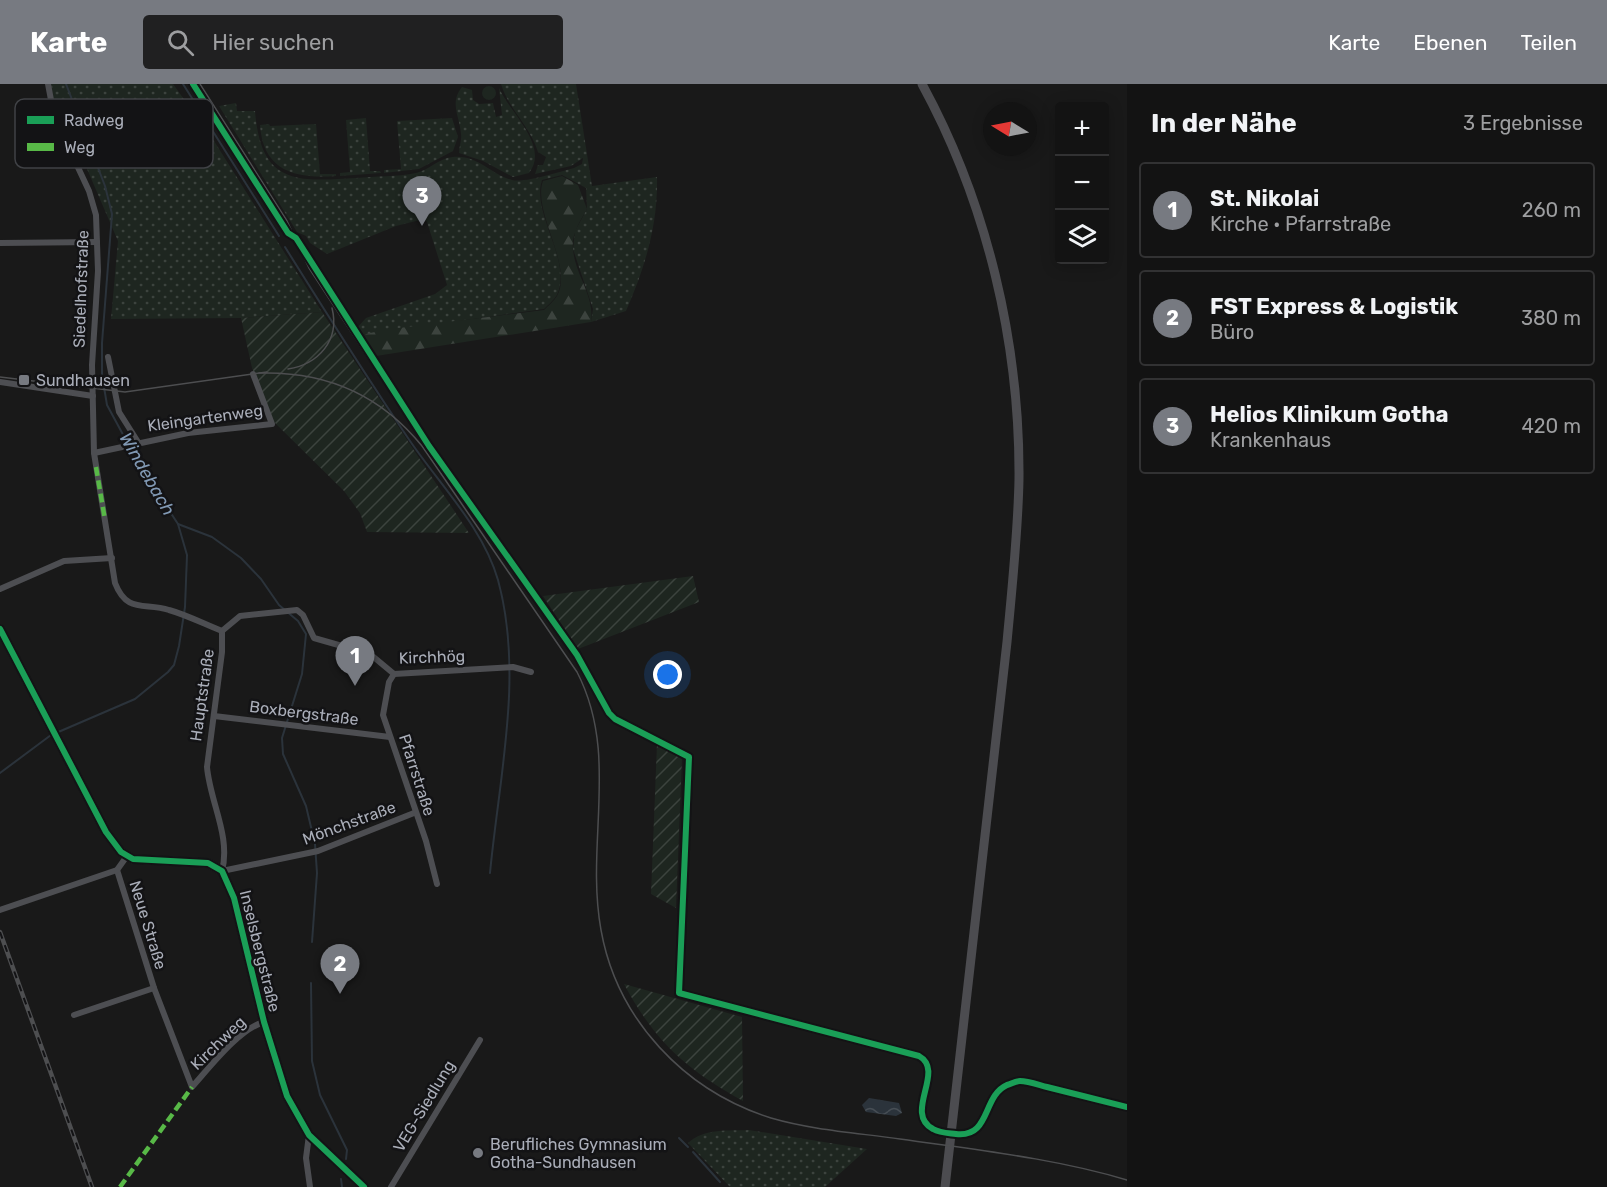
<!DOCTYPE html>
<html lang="de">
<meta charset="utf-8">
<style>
:root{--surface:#131313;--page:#202021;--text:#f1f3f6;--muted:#9d9ea0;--line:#323233;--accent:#777a81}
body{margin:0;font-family:Rubik,sans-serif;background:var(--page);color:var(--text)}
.controls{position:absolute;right:18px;top:18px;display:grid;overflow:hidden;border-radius:6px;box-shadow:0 3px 15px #0003}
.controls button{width:54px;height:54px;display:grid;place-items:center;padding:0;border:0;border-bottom:2px solid var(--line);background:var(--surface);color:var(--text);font:30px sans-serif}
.compass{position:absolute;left:983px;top:18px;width:54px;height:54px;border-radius:50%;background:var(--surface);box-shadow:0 3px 15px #0003;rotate:280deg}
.you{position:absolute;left:668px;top:591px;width:21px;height:21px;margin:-15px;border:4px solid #fff;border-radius:50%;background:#1a73e8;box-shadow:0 0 0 9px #1a73e833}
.badge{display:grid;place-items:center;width:39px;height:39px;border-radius:50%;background:var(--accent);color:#fff;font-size:20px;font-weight:700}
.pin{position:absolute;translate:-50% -50px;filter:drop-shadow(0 2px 3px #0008)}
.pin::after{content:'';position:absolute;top:32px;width:21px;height:18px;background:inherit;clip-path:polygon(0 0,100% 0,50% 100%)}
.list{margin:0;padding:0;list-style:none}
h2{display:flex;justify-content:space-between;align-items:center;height:78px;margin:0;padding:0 24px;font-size:26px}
h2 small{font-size:20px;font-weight:400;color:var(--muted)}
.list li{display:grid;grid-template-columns:39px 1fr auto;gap:18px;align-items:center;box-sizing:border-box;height:96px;margin:0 12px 12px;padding:0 12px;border:2px solid var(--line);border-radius:6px}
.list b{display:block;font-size:22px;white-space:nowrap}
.list p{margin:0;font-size:20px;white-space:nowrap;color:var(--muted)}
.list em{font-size:20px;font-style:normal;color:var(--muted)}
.icon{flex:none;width:33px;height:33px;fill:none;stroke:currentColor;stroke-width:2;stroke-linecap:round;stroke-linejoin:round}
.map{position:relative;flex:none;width:1127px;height:1103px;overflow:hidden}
header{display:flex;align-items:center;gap:36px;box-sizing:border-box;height:84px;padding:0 30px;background:var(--accent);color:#fff}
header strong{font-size:28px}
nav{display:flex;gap:33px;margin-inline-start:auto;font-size:21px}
.search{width:420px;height:54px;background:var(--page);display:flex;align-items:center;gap:15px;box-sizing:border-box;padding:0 21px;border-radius:6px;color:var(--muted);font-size:22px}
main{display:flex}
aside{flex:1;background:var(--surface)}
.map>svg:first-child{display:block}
.grass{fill:url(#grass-dots)}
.forest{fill:url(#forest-firs)}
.park{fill:#1e2620}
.garden{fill:url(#garden-furrows)}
.water{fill:url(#water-waves)}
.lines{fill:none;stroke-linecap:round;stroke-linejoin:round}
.stream{stroke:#2b333b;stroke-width:2}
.street{stroke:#4d4e52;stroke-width:6}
.secondary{stroke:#4c4c50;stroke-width:9}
.tram{stroke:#4d4e50;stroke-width:1.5}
.rail-casing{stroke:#4d4e50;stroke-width:4.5}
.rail{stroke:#131315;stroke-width:2;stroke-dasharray:7;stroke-linecap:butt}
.quiet{stroke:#58b947;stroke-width:4.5;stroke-dasharray:9 4.5;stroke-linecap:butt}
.cycleway-casing{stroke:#131315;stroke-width:10}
.cycleway{stroke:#1a9f57;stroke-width:6}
.poi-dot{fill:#777a81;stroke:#131315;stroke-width:2}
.labels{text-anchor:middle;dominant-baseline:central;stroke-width:5;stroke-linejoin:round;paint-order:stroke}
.street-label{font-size:16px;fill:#aaaeb9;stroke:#131315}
.poi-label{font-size:16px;fill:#aaaeb9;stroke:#131315;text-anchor:start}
.water-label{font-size:18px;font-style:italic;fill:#8199b4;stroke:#131315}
.key{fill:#131315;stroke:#404246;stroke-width:1.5}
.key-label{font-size:16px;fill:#aaaeb9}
</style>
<header>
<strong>Karte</strong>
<div class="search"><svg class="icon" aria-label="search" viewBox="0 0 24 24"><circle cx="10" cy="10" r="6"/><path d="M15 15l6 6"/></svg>Hier suchen</div>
<nav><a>Karte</a><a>Ebenen</a><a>Teilen</a></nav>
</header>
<main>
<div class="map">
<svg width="1127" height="1103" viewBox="0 0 1127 1103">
<defs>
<pattern id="grass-dots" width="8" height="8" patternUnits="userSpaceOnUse" patternTransform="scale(1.5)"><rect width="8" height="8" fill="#1e2620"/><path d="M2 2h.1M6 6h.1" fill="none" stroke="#3c433e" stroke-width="1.8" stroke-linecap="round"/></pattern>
<pattern id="forest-firs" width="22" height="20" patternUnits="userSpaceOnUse" patternTransform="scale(1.5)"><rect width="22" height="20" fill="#1e2620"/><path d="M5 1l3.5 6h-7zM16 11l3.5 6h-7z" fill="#3c433e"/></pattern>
<pattern id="garden-furrows" width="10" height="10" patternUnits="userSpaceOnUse" patternTransform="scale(1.5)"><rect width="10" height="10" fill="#1e2620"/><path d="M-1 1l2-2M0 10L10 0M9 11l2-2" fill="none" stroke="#3c433e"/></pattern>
<pattern id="water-waves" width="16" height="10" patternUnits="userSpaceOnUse" patternTransform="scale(1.5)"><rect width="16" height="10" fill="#2b333b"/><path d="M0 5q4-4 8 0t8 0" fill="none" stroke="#474e55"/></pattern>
</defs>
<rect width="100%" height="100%" fill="#191919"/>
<g class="grass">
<path d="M51,0H173L214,57L322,228L241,234L111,235L118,157L78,64L53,15Z"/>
<path d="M501,0H576L592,102L657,93C658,142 645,183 626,227L591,238L593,225L573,165L575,147L587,125L586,104L562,91L542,96C531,130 573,177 557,211C554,216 548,221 544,225L360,251L355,246L366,234L435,210L447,201L427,138L424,135L396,142L327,170L310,159L306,152L297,148L219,22L236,19L237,27H255C261,100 295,98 356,94C376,92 397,93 416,89C429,86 439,74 453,73C479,71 491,91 512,96C526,99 558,88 574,84L582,80L583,74L571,82L535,90L538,81H543L546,73L538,68C530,42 509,26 501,0Z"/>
<path d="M462,3L472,6L473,16L479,20L493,19L496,33L502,31L499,4C510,29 550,62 529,89L513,93L483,77L459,69C459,63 462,56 461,50C460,33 449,19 462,3Z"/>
<path d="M366,34L370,87H380L381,89L340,92V89L350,88L346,36Z"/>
<path d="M452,34L458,53L453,67L419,85L384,89V86L401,85L397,37Z"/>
<path d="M269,40L270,42L316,40L320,90H336V92C297,95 263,88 260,41Z"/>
<path d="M749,1046L867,1065L825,1103H730L688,1059C704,1044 729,1047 749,1046Z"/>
</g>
<path class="forest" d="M562,92L578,101L587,125C580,137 571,151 573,165C575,191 595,212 591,238L376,272L362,251L383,246L544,226C548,222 554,217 557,212C574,182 532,128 543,97Z"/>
<circle class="park" cx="489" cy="9" r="7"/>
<g class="garden">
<path d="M322,228L469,449L367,448L360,429L344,407L274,338L252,284L241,234Z"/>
<path d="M693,492L699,518L578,565L543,512Z"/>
<path d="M657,660L682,674L676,824L651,810Z"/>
<path d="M624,900L742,933L743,1017C687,986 655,958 624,900Z"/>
</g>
<path class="water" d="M869,1014L899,1019L902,1029L896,1032L866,1028L862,1021Z"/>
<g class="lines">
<g class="stream">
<path d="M183,0L279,152"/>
<path d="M285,163C325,227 366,292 408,354C438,399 483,443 498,496C524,591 499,693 490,789"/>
<path d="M178,440L212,453L241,474L261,495L279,521L298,537L306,550L302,590L282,654L283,670L306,722L315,760L317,789L312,858"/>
<path d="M56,649L135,615L168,588L174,581L179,562L185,523L187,471L178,440L140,382L107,321L102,291V259L112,130L105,102L66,0"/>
<path d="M0,689L51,651"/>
<path d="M311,899L312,977L320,1011L347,1066L346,1075"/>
<path d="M679,1054L688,1063"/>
<path d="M693,1068L720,1098"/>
<path d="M341,1095L342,1103"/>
</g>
<g class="street">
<path d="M48,0L54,32L89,107L96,131L98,187L92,281L94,369L115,499C127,530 145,518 169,526C187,531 204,540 222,547"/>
<path d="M0,159L97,158"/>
<path d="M108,273L119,328L138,358"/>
<path d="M0,298L93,312"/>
<path d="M94,369L188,349L272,340L253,290"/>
<path d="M0,505L64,477L112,474"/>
<path d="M222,547V568L207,683C210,718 231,752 222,787L318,767L414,729"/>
<path d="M222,547L240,532L297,526L303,531L314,554L370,570L394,590L513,583L531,588"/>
<path d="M394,590L389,598L383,631L426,757L437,800"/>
<path d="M214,632L390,653"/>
<path d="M117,786L154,904L192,1003C210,983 239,945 264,938"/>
<path d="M0,826L117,786L127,772"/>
<path d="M74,931L154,904"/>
<path d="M309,1051L306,1074L310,1103"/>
<path d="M391,1103L480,956"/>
</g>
<g class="secondary">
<path d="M922,0C987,119 1020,259 1019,395C1018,449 1012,504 1007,558L945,1103"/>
<path d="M0,545L106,748L121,768L133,775L208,779L222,787L234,814L264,938L287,1012L309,1051L364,1103"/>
</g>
<g class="tram">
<path d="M200,0L287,137L309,184L417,348"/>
<path d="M288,285C319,280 340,256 332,224"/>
<path d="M259,289C325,287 380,310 422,362L577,588C620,671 585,758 601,846C617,936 685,1007 771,1034C812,1046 858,1049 900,1055C976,1066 1054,1074 1127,1096"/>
<path d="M0,293L125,308L267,288"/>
</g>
<g class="rail-casing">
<path id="rail" d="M0,848L92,1103"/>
</g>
<use href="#rail" class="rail"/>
<g class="quiet">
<path d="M96,383L105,436"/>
<path d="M120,1103L192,1003"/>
</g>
<g class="cycleway-casing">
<g id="cycleway">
<path d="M193,0L288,149L296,154L429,362L577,571L609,629L615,635L689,673L679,909L919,972C946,987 903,1029 933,1045C940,1049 948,1049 956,1050C991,1054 982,1012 1007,1001C1011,1000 1016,997 1020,997C1028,997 1039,1001 1047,1003C1074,1010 1100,1016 1127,1023"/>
<path d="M0,545L106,748L121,768L133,775L208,779L222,787L234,814L264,938L287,1012L309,1051L364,1103"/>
</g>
</g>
<use href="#cycleway" class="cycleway"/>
</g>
<g class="poi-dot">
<rect x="18" y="290" width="12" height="12" rx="3"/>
<circle cx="478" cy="1069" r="6"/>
</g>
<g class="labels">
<g class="street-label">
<text transform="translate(81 205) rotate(-88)">Siedelhofstraße</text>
<text transform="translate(205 334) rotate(-8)">Kleingartenweg</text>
<text transform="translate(432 573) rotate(-2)">Kirchhög</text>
<text transform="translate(202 611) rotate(-82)">Hauptstraße</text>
<text transform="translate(304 629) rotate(7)">Boxbergstraße</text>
<text transform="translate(417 691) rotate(72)">Pfarrstraße</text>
<text transform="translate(349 739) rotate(-20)">Mönchstraße</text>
<text transform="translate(148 841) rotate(73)">Neue Straße</text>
<text transform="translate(260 867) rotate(76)">Inselsbergstraße</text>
<text transform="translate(218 959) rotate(-44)">Kirchweg</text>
<text transform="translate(424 1022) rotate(-59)">VEG-Siedlung</text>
</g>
<g class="poi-label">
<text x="36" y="296">Sundhausen</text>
<text x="490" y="1060">Berufliches Gymnasium<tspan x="490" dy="18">Gotha-Sundhausen</tspan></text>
</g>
<g class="water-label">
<text transform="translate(147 390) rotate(60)">Windebach</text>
</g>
</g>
<rect x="15" y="15" width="198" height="69" rx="9" class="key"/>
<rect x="27" y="32" width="27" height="8" fill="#1a9f57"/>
<rect x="27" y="59" width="27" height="8" fill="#58b947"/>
<g class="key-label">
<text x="64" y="42">Radweg</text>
<text x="64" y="69">Weg</text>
</g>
</svg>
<div class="controls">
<button>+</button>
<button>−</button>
<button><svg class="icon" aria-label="layers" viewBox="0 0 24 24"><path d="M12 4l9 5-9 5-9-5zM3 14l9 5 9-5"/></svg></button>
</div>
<svg class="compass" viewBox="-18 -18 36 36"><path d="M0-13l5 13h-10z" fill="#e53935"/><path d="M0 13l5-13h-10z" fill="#9d9ea0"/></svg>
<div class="you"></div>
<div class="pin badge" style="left:355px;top:602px">1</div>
<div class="pin badge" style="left:340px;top:910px">2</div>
<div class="pin badge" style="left:422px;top:142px">3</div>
</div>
<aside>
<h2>In der Nähe<small>3 Ergebnisse</small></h2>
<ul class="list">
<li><span class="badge">1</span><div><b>St. Nikolai</b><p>Kirche · Pfarrstraße</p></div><em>260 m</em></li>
<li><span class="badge">2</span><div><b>FST Express &amp; Logistik</b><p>Büro</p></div><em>380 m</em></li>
<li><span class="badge">3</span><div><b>Helios Klinikum Gotha</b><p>Krankenhaus</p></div><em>420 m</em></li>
</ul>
</aside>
</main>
